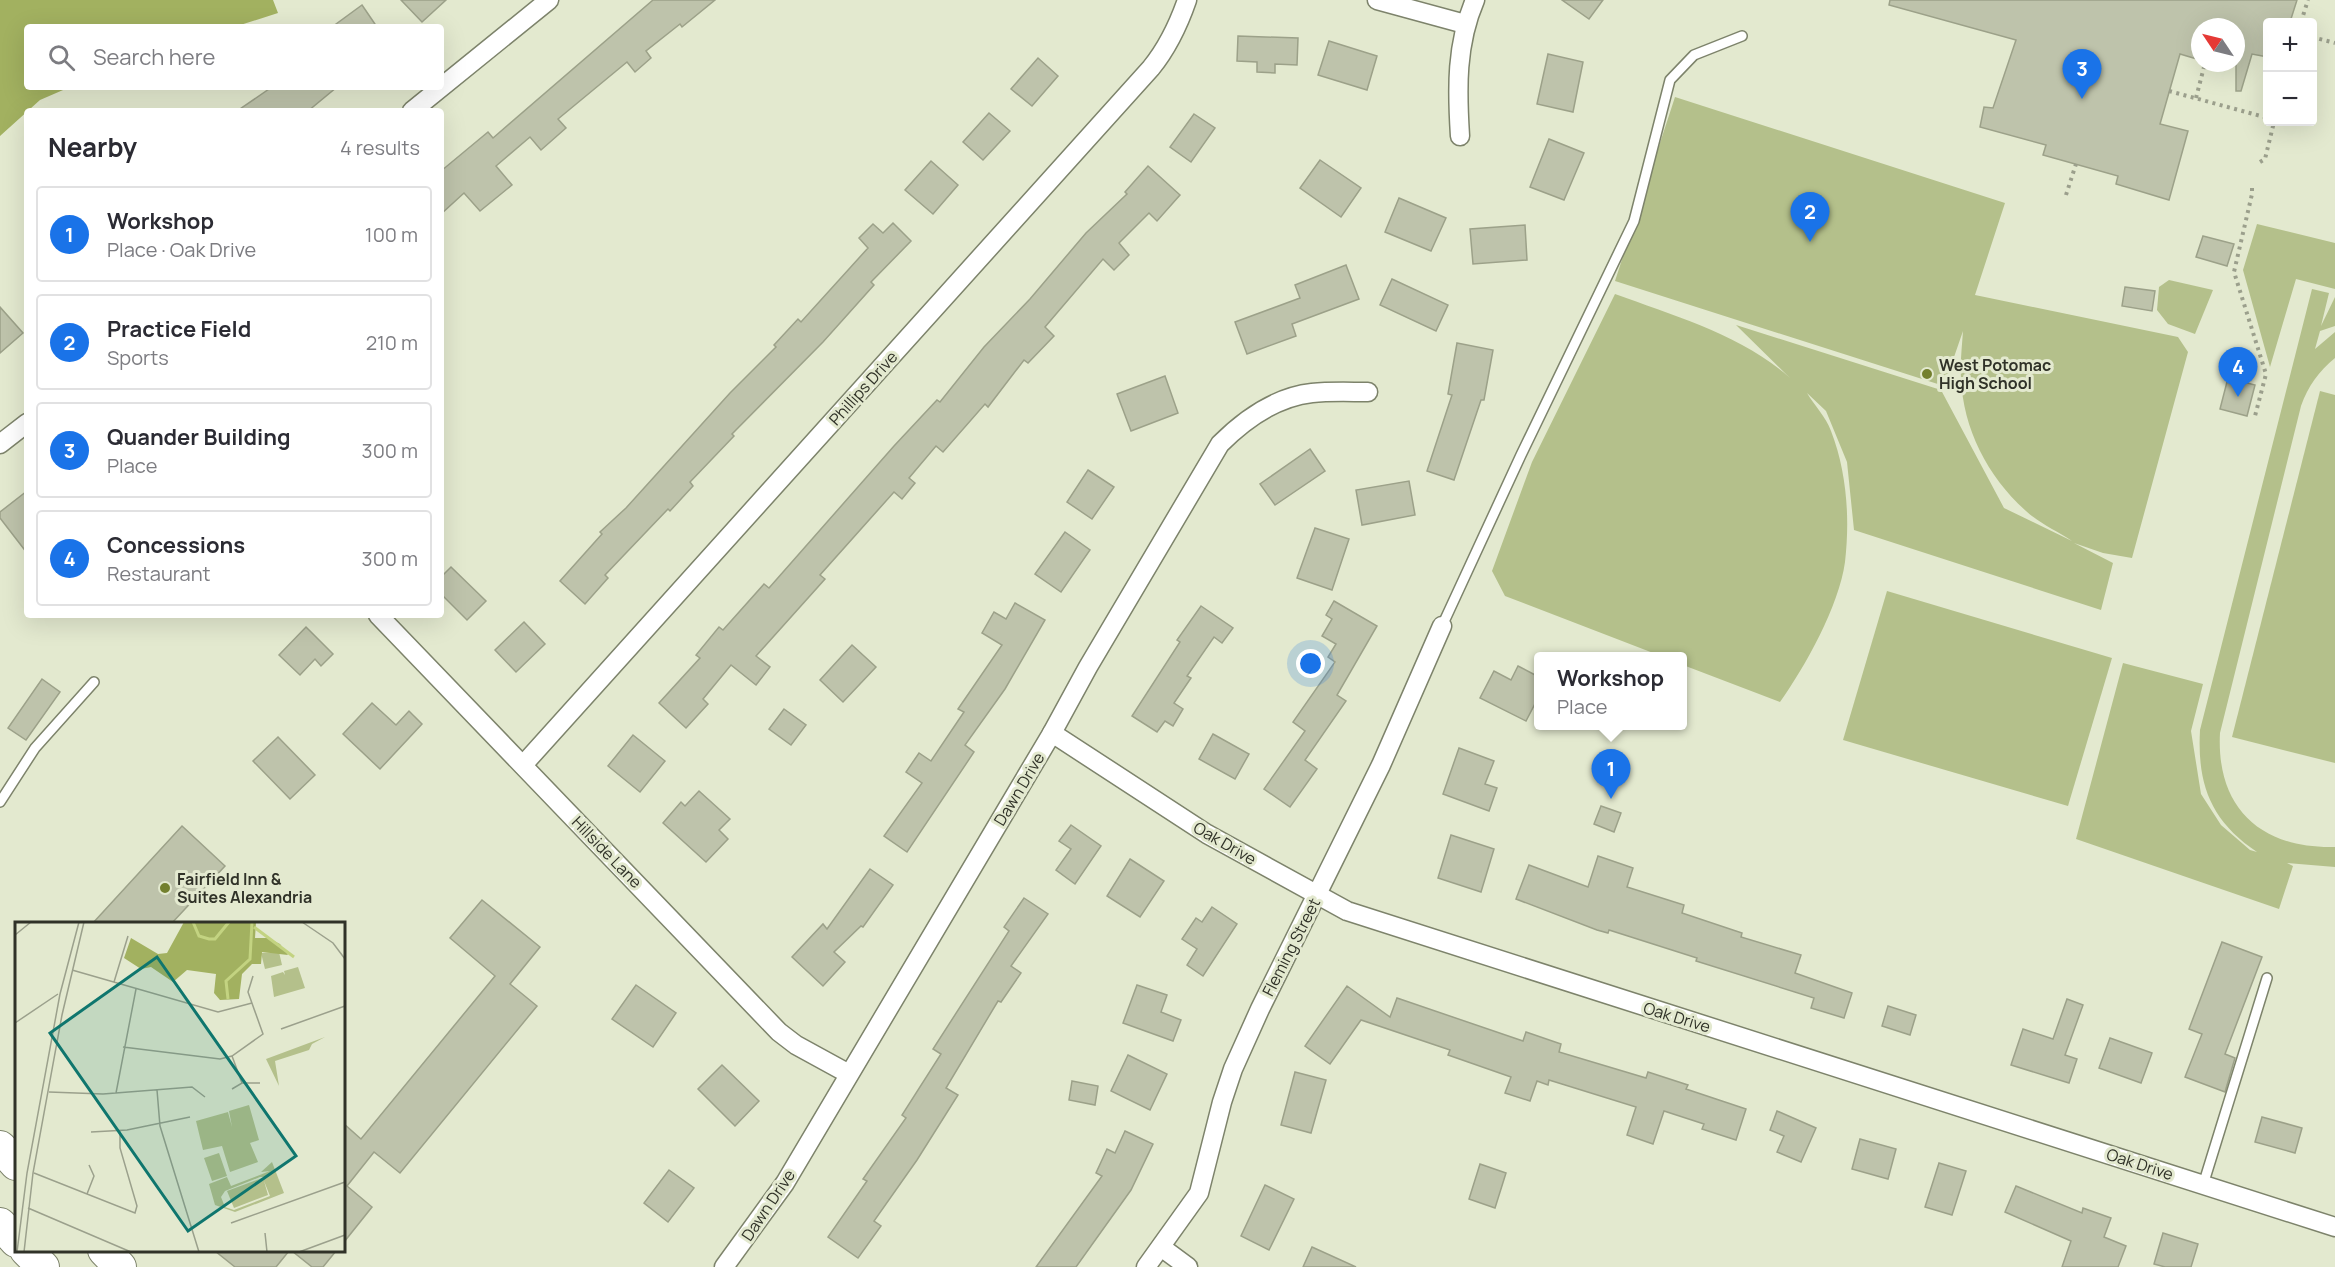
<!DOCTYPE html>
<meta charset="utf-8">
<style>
:root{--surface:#fff;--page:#f7f7f7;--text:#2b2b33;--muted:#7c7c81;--line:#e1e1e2;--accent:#1a73e8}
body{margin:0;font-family:Manrope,sans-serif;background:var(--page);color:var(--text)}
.controls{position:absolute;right:18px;top:18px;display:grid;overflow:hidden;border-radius:6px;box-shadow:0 6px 24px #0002}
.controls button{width:54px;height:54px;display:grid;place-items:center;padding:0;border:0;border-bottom:2px solid var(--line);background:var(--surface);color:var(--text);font:30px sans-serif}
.compass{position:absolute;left:2191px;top:18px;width:54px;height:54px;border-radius:50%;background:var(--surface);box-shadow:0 6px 24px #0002;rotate:305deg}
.you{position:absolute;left:1311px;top:664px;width:21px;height:21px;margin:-15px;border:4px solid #fff;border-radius:50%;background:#1a73e8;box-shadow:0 0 0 9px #1a73e833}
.badge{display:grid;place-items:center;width:39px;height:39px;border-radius:50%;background:var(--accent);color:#fff;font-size:20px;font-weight:700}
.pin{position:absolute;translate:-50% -50px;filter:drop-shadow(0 2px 3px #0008)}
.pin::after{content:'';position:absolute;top:32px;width:21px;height:18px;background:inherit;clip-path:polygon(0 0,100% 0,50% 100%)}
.popup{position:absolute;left:1534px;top:652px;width:153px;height:78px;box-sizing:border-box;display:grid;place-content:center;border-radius:6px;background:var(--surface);filter:drop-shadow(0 2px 4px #0005);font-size:20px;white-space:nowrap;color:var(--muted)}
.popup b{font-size:22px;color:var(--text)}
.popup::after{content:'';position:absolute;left:50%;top:100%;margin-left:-12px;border:12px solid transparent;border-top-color:var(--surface)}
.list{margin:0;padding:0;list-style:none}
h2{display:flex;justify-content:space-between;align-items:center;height:78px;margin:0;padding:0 24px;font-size:26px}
h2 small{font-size:20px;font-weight:400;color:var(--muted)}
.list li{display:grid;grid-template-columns:39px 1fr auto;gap:18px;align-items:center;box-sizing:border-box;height:96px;margin:0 12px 12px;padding:0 12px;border:2px solid var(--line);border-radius:6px}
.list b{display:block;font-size:22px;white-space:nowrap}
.list p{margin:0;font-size:20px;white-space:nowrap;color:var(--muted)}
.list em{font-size:20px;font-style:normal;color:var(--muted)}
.icon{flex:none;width:33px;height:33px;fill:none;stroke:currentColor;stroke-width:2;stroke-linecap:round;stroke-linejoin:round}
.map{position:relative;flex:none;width:2335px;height:1267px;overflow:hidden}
.search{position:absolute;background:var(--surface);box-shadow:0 6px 24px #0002;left:24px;top:24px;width:420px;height:66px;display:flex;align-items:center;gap:15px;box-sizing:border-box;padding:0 21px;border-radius:6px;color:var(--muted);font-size:22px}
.panel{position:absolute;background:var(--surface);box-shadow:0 6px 24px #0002;left:24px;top:108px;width:420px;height:510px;border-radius:6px}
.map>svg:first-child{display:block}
.green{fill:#b4c08b}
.forest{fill:#a2b160}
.building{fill:#bec3ab;stroke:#9ca189;stroke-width:1.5}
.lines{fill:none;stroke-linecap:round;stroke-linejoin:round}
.service-casing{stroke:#7d836b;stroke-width:12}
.minor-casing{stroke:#7d836b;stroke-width:21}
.trunk-casing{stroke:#7d836b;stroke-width:34}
.path{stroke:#9b9f8c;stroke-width:4;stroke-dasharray:3 4.5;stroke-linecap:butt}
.service{stroke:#fff;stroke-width:9}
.minor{stroke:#fff;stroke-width:18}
.trunk{stroke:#fff;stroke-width:32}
.poi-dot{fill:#73802e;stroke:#e3e9cf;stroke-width:2}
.labels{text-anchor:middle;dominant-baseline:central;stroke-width:6;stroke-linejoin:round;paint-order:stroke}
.poi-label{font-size:16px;font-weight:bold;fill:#303228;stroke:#e3e9cf;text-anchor:start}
.street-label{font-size:16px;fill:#303228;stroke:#e3e9cf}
.inset-river{fill:none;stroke:#c3d381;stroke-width:3}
.inset-road{fill:none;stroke:#9ba08c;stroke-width:1.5}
.view{fill:#0f766e;fill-opacity:0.15;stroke:#0f766e;stroke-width:3}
.inset-edge{fill:none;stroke:#303228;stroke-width:3}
</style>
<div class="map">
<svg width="2335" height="1267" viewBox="0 0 2335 1267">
<rect width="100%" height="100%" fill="#e3e9cf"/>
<g class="green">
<path d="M1675,97L2005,203L1975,295L2178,337L2188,352L2132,558L2103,553L2074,543L2113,563L2101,610L1854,530L1847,462L1826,411L1807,393C1814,405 1826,417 1831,431C1847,472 1850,519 1845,562C1839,606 1805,667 1780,702L1683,665V656H1661L1505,596L1492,571L1532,462L1615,294C1675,316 1742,335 1790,378L1736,325L1941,390L2004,508L2072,541C2057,531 2040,524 2026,511C1988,477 1963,429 1961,378C1960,362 1962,346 1963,331L1944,386L1615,281Z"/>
<path d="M2257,224L2335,243V289L2296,279L2270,367L2243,270Z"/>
<path d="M2169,280L2213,290L2195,334L2168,324L2157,310L2159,287Z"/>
<path d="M2312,289L2329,293L2321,326L2335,297V326L2320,331L2315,349L2335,332V358C2319,371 2308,386 2301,406L2220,733C2216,808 2261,849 2335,847V867L2287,863L2293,866L2279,909L2076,839L2123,663L2203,684L2191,731L2201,794L2221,825L2250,850L2257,852C2211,821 2197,785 2200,730Z"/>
<path d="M2320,391L2335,395V763L2232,737Z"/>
<path d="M1887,591L2112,658L2068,806L1843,740Z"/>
</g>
<path class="forest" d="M0,0H273L278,13L234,27H27V87H70L40,100L0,136Z"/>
<g class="building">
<path d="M401,0H446L422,22Z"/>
<path d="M653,0H715L682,27L680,24L646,51L651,58L635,72L627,62L558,119L566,128L541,150L530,137L496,166L512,185L480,211L464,193L441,214V171L488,132L493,138Z"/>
<path d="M1562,0H1603L1589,19Z"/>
<path d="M1890,0H2297L2290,22H2268V57L2252,54L2241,91H2236V27H2200V60L2180,54L2160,124L2188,131L2169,200L2116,184L2118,176L2043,155L2046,145L1980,127L1984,107L1993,108L2016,40L1889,5Z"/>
<path d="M362,5L377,27H332Z"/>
<path d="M1238,36L1298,38L1297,65L1275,64V73L1257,72V62L1237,61Z"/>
<path d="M1329,41L1377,56L1367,90L1318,75Z"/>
<path d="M1548,54L1583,62L1573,112L1537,104Z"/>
<path d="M1038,58L1058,76L1032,106L1011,89Z"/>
<path d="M272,87H337L308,111H237Z"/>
<path d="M989,113L1010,131L983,160L963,142Z"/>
<path d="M1194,114L1215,128L1191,162L1170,147Z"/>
<path d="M1549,139L1584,153L1564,200L1530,187Z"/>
<path d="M1320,160L1361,188L1341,217L1300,188Z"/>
<path d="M931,161L958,185L933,214L905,190Z"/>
<path d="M1148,166L1180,195L1157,221L1149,213L1119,243L1129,255L1114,270L1103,259L1045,327L1054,336L1028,363L1024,360L988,407L985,404L943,452L936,446L909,478L915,483L902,499L894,492L820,575L825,579L756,656L770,667L756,685L731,665L703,699L708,704L686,728L659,703L700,658L696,655L719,627L723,630L764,584L769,588L894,446L937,400L940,402L984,347L1030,299L1086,233L1127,194L1125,192Z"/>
<path d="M1399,198L1446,218L1431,251L1385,232Z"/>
<path d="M893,223L911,241L871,282L874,285L823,342L732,434L734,436L690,482L693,486L670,511L668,509L605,575L608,578L585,604L560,581L602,534L600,532L626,508L730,393L776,347L774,345L798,319L801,322L868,248L859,238L873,224L883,233Z"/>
<path d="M1525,225L1527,260L1473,264L1470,229Z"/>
<path d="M2203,236L2234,244L2227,266L2196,257Z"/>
<path d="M1346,265L1359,299L1292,324L1296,336L1247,354L1235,322L1300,298L1295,285Z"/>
<path d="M1392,279L1448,305L1436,331L1380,305Z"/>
<path d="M2125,287L2155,291L2152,311L2122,306Z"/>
<path d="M0,307L23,333L0,353Z"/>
<path d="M1457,343L1493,350L1484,400H1481L1454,480L1427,471L1452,395L1448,394Z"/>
<path d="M1165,376L1178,413L1131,431L1117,394Z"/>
<path d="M2228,378L2255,385L2247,416L2220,409Z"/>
<path d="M1310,449L1325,471L1275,505L1260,484Z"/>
<path d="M1088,470L1114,487L1092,519L1067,502Z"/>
<path d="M1409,481L1415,515L1362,525L1356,490Z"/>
<path d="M27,491V553L0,518V512Z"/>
<path d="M1315,528L1349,539L1332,590L1297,578Z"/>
<path d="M1065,532L1090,550L1061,592L1035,574Z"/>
<path d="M451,567L486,601L467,620L441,594V577Z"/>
<path d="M1334,601L1377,626L1337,695L1346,701L1305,760L1317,769L1290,807L1264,789L1305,731L1293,722L1335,662L1328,657L1336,644L1322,636L1332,619L1326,615Z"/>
<path d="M1015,603L1045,620L1005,689L965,745L974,752L907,852L884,836L922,783L906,772L919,753L931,761L964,712L958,709L1002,645L982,633L994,612L1006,619Z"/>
<path d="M1201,606L1233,628L1222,643L1214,637L1187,676L1191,678L1174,703L1183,709L1173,726L1165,721L1157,732L1132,716L1180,642L1177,640Z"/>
<path d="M524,622L545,644L516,672L495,650Z"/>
<path d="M306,627L333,654L321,666L315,659L300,675L279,655Z"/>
<path d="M852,645L876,667L843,702L820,680Z"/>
<path d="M1518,666L1539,677V696L1526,721L1480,698L1494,671L1511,680Z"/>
<path d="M42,679L60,692L26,740L8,728Z"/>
<path d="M372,703L396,725L409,711L422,724L380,769L343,734Z"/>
<path d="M784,709L806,725L791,745L769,729Z"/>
<path d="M1213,734L1249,754L1235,779L1199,759Z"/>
<path d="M633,735L665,761L640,792L608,766Z"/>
<path d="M278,737L315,775L290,799L253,761Z"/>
<path d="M1459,748L1494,761L1485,784L1497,788L1489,811L1443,794Z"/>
<path d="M699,791L730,819L719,830L728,839L706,862L663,823L681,802L685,806Z"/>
<path d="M1601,806L1621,813L1614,832L1594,824Z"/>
<path d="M1071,825L1101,846L1075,884L1056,870L1071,849L1059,841Z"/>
<path d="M182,826L225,866L171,924H92Z"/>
<path d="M1451,835L1494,849L1481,892L1438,878Z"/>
<path d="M1598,856L1633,868L1627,887L1684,905L1682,913L1742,933L1741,937L1801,955L1795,973L1852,993L1844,1018L1811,1008L1814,998L1696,961L1697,958L1609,930L1608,933L1597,930L1516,899L1529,865L1588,887Z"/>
<path d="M1130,859L1164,881L1140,917L1107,896Z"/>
<path d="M870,869L893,885L863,927L861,926L834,952L845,962L823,986L792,957L823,924L827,929Z"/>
<path d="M1024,898L1048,914L1011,966L1021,973L1001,1002L998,1001L946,1088L958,1095L917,1160L874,1221L881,1226L858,1258L828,1237L867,1181L863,1179L906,1118L902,1115L941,1054L933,1049L1009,931L1004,927Z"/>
<path d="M482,900L540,947L510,984L537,1006L400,1173L374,1152L347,1186L372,1207L344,1242V1124L361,1139L495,976L450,938Z"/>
<path d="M1212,907L1237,924L1203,976L1187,965L1197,949L1182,939L1196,918L1202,922Z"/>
<path d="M2222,942L2262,957L2225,1054L2235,1058L2225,1092L2185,1077L2202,1034L2189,1029Z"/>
<path d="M636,985L676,1013L653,1047L612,1019Z"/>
<path d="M1137,985L1167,995L1161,1012L1181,1020L1173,1041L1123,1023Z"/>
<path d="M1347,986L1390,1017L1397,998L1523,1041L1526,1032L1561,1044L1559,1052L1646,1078L1648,1072L1688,1085L1686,1089L1746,1109L1736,1140L1702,1129L1704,1124L1664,1111L1653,1144L1627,1135L1636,1107L1549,1080L1548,1085L1537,1081L1530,1101L1505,1093L1511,1077L1448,1055L1450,1050L1361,1020L1330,1064L1305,1046Z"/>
<path d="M2067,999L2083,1005L2065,1055L2077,1059L2069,1083L2011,1065L2023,1029L2053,1039Z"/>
<path d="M1888,1006L1916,1015L1910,1035L1882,1026Z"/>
<path d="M2110,1038L2152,1053L2141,1083L2099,1068Z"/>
<path d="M1128,1055L1167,1074L1150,1110L1111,1091Z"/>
<path d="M722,1065L759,1101L735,1126L698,1089Z"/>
<path d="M1295,1072L1326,1080L1311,1133L1281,1125Z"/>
<path d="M1072,1081L1098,1086L1095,1105L1069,1100Z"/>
<path d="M1777,1111L1816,1128L1801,1162L1777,1152L1784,1136L1770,1130Z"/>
<path d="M2262,1117L2302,1128L2295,1153L2255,1142Z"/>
<path d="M1125,1131L1153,1144L1131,1190L1076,1267H1036L1102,1176L1096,1173L1107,1149L1115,1153Z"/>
<path d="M1860,1139L1896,1149L1888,1179L1852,1169Z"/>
<path d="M1939,1163L1966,1171L1952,1215L1925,1207Z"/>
<path d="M1480,1164L1506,1173L1495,1208L1469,1199Z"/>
<path d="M669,1170L694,1188L668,1222L644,1203Z"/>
<path d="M1265,1185L1294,1199L1269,1250L1241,1236Z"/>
<path d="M2016,1186L2082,1213L2083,1208L2111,1218L2104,1237L2126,1246L2118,1267H2062L2071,1241L2005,1212Z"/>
<path d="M2163,1233L2198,1244L2191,1267H2165L2154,1264Z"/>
<path d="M1312,1247L1356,1267H1303Z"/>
<path d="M215,1251H289L276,1267H235Z"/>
<path d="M292,1251H336L323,1267H312Z"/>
</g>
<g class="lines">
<g class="service-casing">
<g id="service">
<path d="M1442,626L1521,455L1634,221L1670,80L1694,55L1742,36"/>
<path d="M0,802L35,748L94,682"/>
<path d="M2203,1185L2267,978"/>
</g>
</g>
<g class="minor-casing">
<g id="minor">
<path d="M1377,0L1465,24"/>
<path d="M412,111L549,0"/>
<path d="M1460,136C1457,89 1456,44 1475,0"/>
<path d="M0,444L27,423"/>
<path d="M378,615L779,1032L796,1045L849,1074"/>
<path d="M1052,733L1207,834L1347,911L2335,1227"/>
<path d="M523,765L1151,68C1168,47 1178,26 1187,0"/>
<path d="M1161,1247L1188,1267"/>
<path d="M724,1267L785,1183L1052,733L1088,667L1220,444C1245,419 1276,397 1312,393C1330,391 1350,392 1368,392"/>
<path d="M1146,1267L1199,1193L1222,1102L1233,1069L1260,1009L1381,765L1442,626"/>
</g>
</g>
<g class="trunk-casing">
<g id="trunk">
<path d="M0,1147L16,1164"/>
<path d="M0,1224L16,1241"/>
<path d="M26,1250L43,1267"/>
<path d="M104,1250L120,1267"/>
</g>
</g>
<g class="path">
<path d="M2301,22L2308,0"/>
<path d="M2312,37L2335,43"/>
<path d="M2169,91L2268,118"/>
<path d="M2196,98L2205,63"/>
<path d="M2260,162L2265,159L2274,122"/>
<path d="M2252,188V194L2234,272L2266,374L2255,416"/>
<path d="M2066,195L2076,164"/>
</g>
<use href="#service" class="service"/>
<use href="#minor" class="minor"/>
<use href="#trunk" class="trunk"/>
</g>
<g class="poi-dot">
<circle cx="1927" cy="374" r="6"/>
<circle cx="165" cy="888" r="6"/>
</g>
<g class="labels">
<g class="poi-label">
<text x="1939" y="365">West Potomac<tspan x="1939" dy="18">High School</tspan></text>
<text x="177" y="879">Fairfield Inn &amp;<tspan x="177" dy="18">Suites Alexandria</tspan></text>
</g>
<g class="street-label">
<text transform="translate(863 388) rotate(-48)">Phillips Drive</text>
<text transform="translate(1019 789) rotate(-59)">Dawn Drive</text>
<text transform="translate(1225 843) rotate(30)">Oak Drive</text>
<text transform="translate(607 852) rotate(46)">Hillside Lane</text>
<text transform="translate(1291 947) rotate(-63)">Fleming Street</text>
<text transform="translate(1677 1017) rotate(17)">Oak Drive</text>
<text transform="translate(2140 1164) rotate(18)">Oak Drive</text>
<text transform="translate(768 1205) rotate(-56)">Dawn Drive</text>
</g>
</g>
<g transform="translate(15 922)">
<rect width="330" height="330" fill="#e3e9cf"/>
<path d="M264,30L267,43L250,47L246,31ZM283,45L290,66L259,75L256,54L268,50L270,53L269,49ZM310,115L297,122L294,128L260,139L264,164L251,137ZM234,183L244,218L235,221L243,240L215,250L207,224L188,228L181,199L213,190L217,205L214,189ZM204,231L212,254L197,259L189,236ZM257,240L269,271L220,290L200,283L194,262L212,255L216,264L255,249L246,250ZM245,255H250L212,269L219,286L253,273L249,259L255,274L219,288L210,285L206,275L210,269Z" fill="#b4c08b" fill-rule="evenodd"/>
<path d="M169,0H241L240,16H253L265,22L273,33L247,30L246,42H237L227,52L224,77L205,78L199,71L201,52L172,48L158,60L136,45L126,47L109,36L116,16L143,32L152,31Z" fill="#a2b160"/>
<path class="inset-river" d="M178,0L184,14L194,17H200L214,0M239,5L279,35M213,77L211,59L235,37L237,0"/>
<path class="inset-road" d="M287,0L318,21L330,37M0,13L16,0M57,48L203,90L237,81M99,60L113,14M0,101L43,72M266,107L330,84M108,125L205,137L217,134L248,112L233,70L238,54M217,134L227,161M217,167L227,161H245M142,168L145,204L184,330M34,170L88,172L177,165L190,175M101,171L121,67M76,210L112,208L175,195M19,251L120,291L122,284L105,226V208M72,272L79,254L74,243M13,286L116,330M216,301L330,260M250,311L252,330M2,330L12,251L45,72L64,0M9,330L18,251L47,93L69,0M284,330L330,313"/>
<path class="view" d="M142,35L281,234L173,309L35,111Z"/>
<rect width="330" height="330" class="inset-edge"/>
</g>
</svg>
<div class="controls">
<button>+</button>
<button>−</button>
</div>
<svg class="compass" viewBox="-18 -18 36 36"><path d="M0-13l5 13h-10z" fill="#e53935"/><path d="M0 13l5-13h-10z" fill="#7c7c81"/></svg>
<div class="you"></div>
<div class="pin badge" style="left:1611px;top:799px">1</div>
<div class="popup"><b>Workshop</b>Place</div>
<div class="pin badge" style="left:1810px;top:242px">2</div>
<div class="pin badge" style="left:2082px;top:99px">3</div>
<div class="pin badge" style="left:2238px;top:397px">4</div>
<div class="search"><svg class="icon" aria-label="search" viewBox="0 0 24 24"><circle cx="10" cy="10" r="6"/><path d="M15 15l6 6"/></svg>Search here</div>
<section class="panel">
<h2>Nearby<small>4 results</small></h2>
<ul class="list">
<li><span class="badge">1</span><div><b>Workshop</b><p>Place · Oak Drive</p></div><em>100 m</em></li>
<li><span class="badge">2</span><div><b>Practice Field</b><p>Sports</p></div><em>210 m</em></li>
<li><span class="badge">3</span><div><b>Quander Building</b><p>Place</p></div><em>300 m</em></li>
<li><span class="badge">4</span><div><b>Concessions</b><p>Restaurant</p></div><em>300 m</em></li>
</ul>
</section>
</div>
